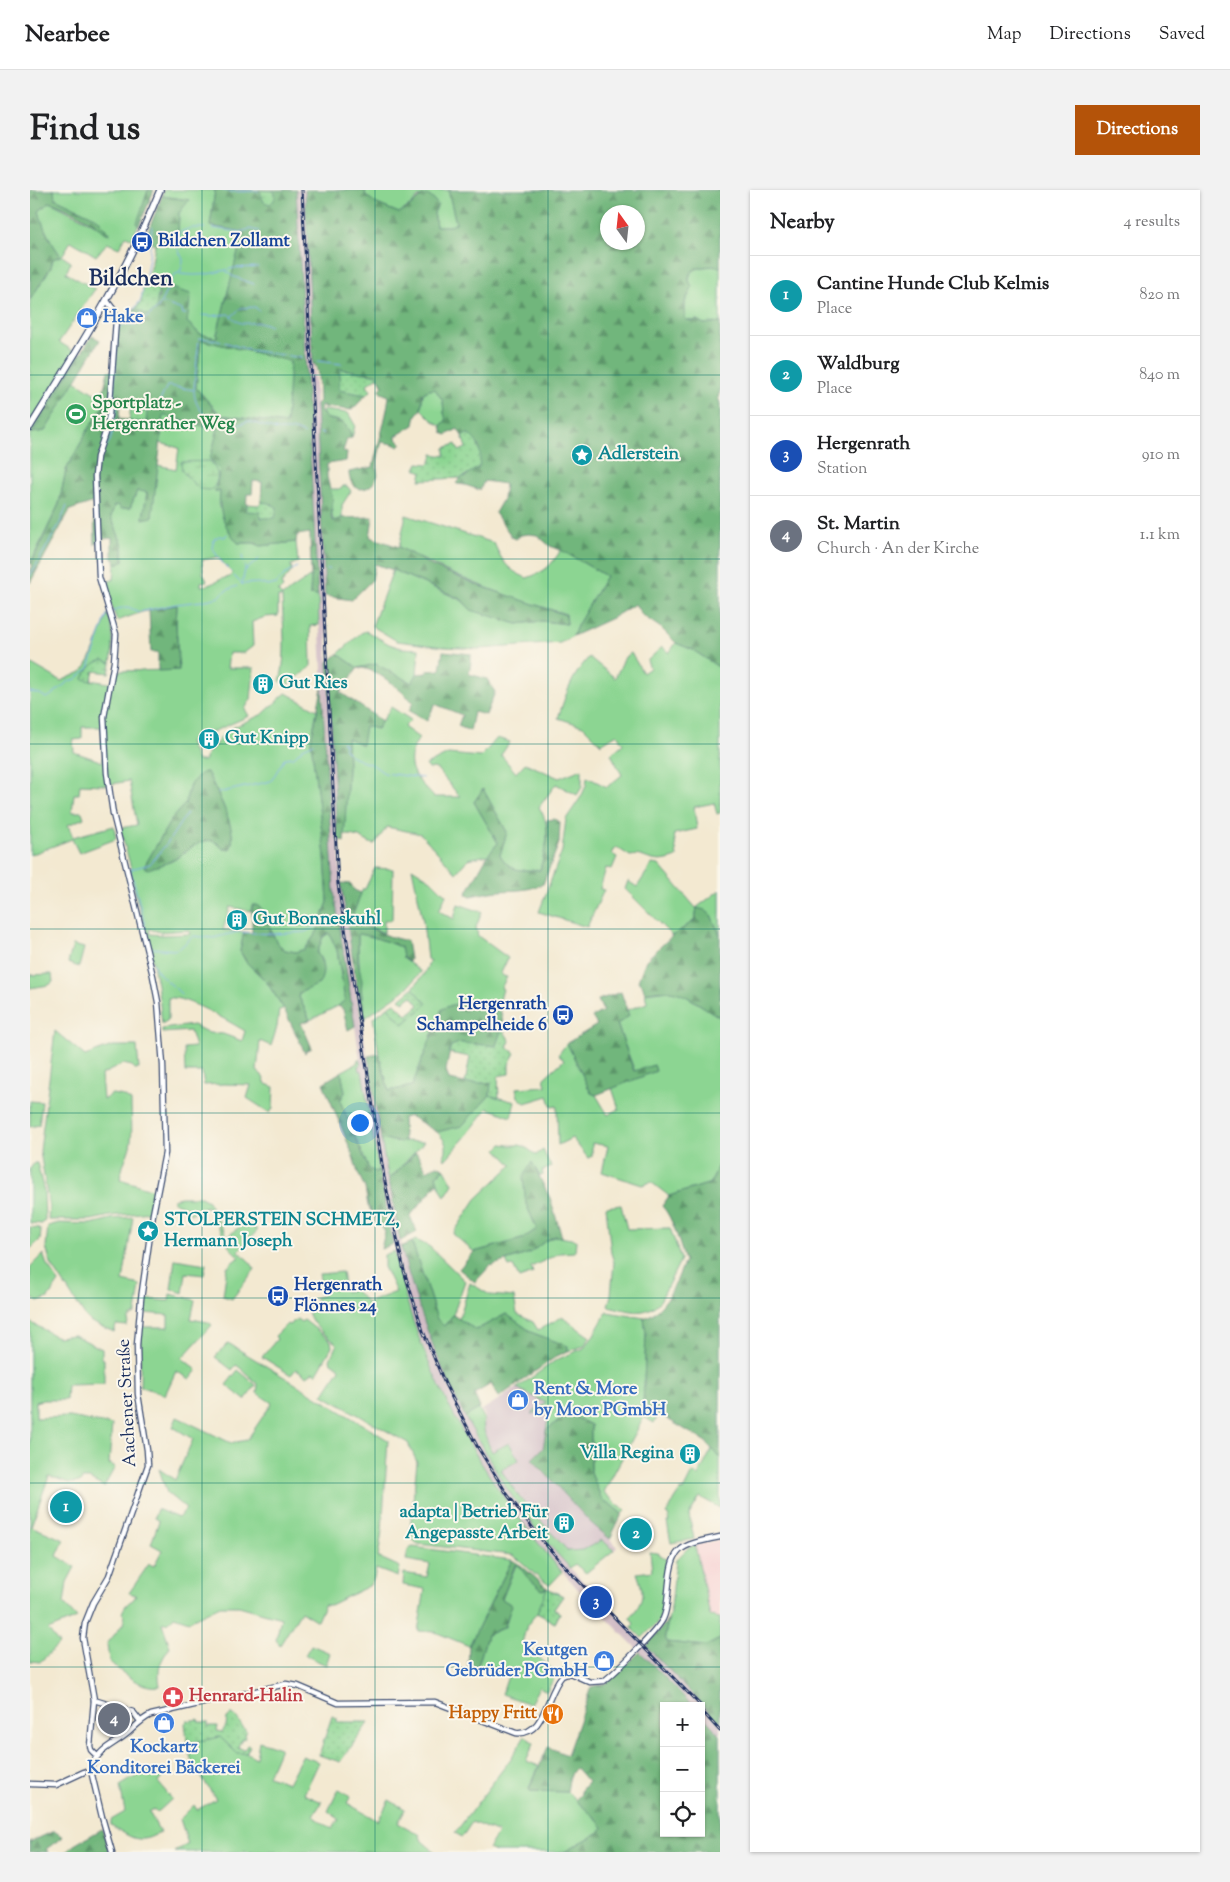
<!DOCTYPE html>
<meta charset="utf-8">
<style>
:root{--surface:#fff;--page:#f2f2f2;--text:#202124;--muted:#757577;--line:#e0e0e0;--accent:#b45309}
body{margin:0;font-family:"Sorts Mill Goudy",serif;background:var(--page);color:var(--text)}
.controls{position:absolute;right:15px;bottom:15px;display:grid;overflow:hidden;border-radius:0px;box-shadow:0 1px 4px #0004}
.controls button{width:45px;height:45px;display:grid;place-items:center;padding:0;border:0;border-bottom:1px solid var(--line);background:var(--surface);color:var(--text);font:25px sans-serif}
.compass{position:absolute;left:570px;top:15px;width:45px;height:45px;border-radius:50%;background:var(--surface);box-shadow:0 1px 4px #0004;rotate:345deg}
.you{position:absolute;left:329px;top:932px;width:18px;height:18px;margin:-12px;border:4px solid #fff;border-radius:50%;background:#1a73e8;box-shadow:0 0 0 8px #1a73e833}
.badge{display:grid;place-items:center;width:32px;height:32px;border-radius:50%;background:var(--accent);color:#fff;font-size:16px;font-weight:700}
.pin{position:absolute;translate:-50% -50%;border:2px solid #fff;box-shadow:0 1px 5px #0006}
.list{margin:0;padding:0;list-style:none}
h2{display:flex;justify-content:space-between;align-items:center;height:65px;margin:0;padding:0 20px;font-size:21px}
h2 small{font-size:16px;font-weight:400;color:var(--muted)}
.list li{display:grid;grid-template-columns:32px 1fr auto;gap:15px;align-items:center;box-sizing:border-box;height:80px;padding:0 20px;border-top:1px solid var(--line)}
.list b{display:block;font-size:19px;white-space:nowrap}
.list p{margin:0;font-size:16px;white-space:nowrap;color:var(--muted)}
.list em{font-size:16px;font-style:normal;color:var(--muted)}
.icon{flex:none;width:28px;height:28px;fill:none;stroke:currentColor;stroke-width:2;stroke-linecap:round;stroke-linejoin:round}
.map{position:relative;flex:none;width:690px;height:1662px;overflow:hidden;border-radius:0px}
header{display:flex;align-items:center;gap:30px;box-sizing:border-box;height:70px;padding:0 25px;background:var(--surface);border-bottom:1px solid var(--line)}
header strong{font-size:24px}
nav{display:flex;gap:28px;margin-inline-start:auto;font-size:18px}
.intro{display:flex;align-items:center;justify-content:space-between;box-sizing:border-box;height:120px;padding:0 30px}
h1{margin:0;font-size:35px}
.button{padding:12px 22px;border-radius:0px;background:var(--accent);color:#fff;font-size:18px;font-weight:700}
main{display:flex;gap:30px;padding:0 30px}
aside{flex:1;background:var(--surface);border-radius:0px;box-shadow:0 1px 4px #0004}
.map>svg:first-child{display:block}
.built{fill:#f7cfd1}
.industrial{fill:#d2bdc6}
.green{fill:#8cd592;stroke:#548278;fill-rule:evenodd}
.forest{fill:url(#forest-firs);stroke:#46726d;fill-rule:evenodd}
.wetland{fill:url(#wetland-marsh);stroke:#548278}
.garden{fill:url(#garden-dots);stroke:#548278}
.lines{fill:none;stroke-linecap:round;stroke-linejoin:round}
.stream{stroke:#7db0ea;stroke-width:1}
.tertiary-casing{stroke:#3b4b6f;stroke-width:7}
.primary-casing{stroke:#3b4b6f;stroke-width:8}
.tertiary{stroke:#fff;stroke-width:4.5}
.primary{stroke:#fff;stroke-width:5.5}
.rail-casing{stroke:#1b2f5e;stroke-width:3}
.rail{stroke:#fbf7ec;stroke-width:1;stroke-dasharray:4;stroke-linecap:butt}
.grid{fill:none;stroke:#0f766e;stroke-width:1;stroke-opacity:0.55}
.labels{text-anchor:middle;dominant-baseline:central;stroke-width:4;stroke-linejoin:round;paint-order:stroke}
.transit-label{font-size:18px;font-weight:bold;fill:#164399;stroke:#fbf7ec;text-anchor:start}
.shop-label{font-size:18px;font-weight:bold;fill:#366cbe;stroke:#fbf7ec;text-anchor:start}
.leisure-label{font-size:18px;font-weight:bold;fill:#27864d;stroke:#fbf7ec;text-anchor:start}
.culture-label{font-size:18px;font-weight:bold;fill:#0d838f;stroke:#fbf7ec;text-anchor:start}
.street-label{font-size:18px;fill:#1b2f5e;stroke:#fbf7ec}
.health-label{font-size:18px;font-weight:bold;fill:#be3a42;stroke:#fbf7ec;text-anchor:start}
.food-label{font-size:18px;font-weight:bold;fill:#c56008;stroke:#fbf7ec;text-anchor:end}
.district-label{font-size:22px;font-weight:bold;fill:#1b2f5e;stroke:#fbf7ec}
</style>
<header>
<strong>Nearbee</strong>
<nav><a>Map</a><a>Directions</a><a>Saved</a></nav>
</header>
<div class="intro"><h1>Find us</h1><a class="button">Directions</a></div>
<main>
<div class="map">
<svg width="690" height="1662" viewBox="0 0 690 1662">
<defs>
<pattern id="forest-firs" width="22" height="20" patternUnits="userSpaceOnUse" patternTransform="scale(1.25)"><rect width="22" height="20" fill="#71b67c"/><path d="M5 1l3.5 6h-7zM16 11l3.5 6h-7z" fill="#5c9469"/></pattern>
<pattern id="wetland-marsh" width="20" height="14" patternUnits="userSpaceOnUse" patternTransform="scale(1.25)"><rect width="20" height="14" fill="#8cd592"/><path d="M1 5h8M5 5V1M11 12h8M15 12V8" fill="none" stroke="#78b780"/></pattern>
<pattern id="garden-dots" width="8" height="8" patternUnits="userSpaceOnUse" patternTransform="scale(1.25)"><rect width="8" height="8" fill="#8cd592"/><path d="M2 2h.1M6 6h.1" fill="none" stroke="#78b780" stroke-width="1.8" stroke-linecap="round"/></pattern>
</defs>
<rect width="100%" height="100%" fill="#fbf7ec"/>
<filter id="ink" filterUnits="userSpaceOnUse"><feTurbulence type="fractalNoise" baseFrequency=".02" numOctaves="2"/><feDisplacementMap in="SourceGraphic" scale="10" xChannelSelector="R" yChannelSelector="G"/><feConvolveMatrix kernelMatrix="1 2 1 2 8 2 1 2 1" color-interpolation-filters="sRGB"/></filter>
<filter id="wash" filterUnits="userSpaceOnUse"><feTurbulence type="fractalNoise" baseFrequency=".0096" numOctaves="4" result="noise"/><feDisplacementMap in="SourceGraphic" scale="20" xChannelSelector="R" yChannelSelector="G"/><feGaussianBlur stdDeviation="1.12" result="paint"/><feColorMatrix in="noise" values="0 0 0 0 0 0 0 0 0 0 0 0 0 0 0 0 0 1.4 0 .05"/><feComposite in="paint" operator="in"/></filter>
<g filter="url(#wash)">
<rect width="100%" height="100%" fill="#f3e9d1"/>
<path class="built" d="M690,1350V1428L680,1426L665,1355Z"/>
<g class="industrial">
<path d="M266,0H275L276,7L298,472L311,693L321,769L351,950L375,1071L390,1122L414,1184L457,1266L507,1341L540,1378L679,1519L690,1533V1545L671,1524V1516H663L546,1397L499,1343L469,1302L438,1253L406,1188L382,1127L356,1024L332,882H329L328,875H331L304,701Z"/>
<path d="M487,1198L516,1213L503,1224L512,1223L520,1225L513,1258L502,1270L561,1333L580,1349L588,1357L584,1360L572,1350L553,1360L538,1361L489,1307L471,1280L489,1269L463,1262L455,1245L453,1235L455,1227L452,1220Z"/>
</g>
<g class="green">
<path d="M21,0H121L103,49L96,46L89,58L77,53L66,66L41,51L32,66L41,72L36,83L65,99L29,152L50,165L2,243L15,241L45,191L77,211L59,238L36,280L29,314L0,374V110L21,77L23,68L31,66C21,52 13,39 9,21L20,12L71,38L76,43L62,26L25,8Z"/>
<path d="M134,0H185L180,36L213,42L186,148L170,144L157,132L138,97L114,93L121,78L125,55L148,45L149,23L159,10L132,6Z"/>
<path d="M335,0H418L426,33L421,36H406L404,23L389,6L381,15L369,23L347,14L336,6Z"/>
<path d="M686,76L690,77V132L674,134L667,130L661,131L655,129V112L661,101L659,88L661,83L666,79L674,77Z"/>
<path d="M171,150L261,171L256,234L191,225L166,198Z"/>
<path d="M405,199L413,211L414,223L417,230L411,236L401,229L391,219L393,203L399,200Z"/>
<path d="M292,220L318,223L325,235L322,248C320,244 318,237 314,234C305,226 294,234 292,220Z"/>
<path d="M132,225L160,233L189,237L180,269L190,280L185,301H190L189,316L208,353H224L231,356L266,352L268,372L261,375L262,381L251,394L253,398L248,402L252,406L281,386L280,405L288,406L289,435L280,436L281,477L257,495L250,491C257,465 253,434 252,407H248V426L235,427L222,432L223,456L214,463H199L197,478H224L221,509L215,519L219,526L159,552L167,571H174L176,566L194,544L204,537L233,524L256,503L287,520L281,551L295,666L298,712L287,742L275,759L266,762L255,760L247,753L231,718L222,715L221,721L200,717L193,740L214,742L210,761L216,772L236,791L254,819L249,820L247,837L241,856L230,851L227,881L232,885L236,894L244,897L243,918L240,923L217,908L221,895L194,894L174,895L172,882H155L154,858L165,857L160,841L132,843V839L163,835L179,843L193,844L212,851L215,841C200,832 154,805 138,808V830L132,834C128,781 112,730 99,680L101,678L90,638L107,635L99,591L76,595L50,594L49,604H44L42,622H52L54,628L38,635L43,647L84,636L86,649L49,663L42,649L0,665V473L31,491L53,481L60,470L78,424C84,442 84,453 81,473L73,470L59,478L53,489L85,494L86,481L149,480L146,435L147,415L112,422L87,431L73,392L76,393L84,389L85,375L93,371V356L81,327L84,316L88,314L100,318L107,301L117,302L113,328L122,327L127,275L146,279L149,258L130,253ZM188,367L202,383L200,387C188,388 185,395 171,396V392L177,391L173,383L172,370ZM52,537H71L73,572L44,562L43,550L52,549ZM177,582C185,599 210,642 200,659H193C177,637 158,663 142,671C134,675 123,675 114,677L142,628L155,614L160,594ZM119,739L130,742L159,740L160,744L133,745L120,744Z"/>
<path d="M313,296H317L321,301L312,315V328L304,331C299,323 304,310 300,299H311Z"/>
<path d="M376,325L464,353C472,371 477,380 497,388C516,381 520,377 531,360L576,386L547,436L543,446L530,453L449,459L414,457L367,451L342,436L363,380L431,410L442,420L487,434L512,431L537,434L536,424C478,407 422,387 369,357Z"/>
<path d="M336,441L359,454L371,458L389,459L387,484L382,494L346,474L328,478L308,464L331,443Z"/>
<path d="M646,453L663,460L690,478V623L687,624L684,613L664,617L667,639L644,644L647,667C639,670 631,672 623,670C614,668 611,664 600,666L586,657L582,664L587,667L582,679L576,678L570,699L574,700L557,737L509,722L532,661L536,629L551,607L556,596L557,587L577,597L592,585L581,564L593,554L587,544L571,554L553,536L528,528C536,504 541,487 559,467L585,488L595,467L601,463L613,483L620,478L617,471L632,457L639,463Z"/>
<path d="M361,517L381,530L374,537L389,548C371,576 385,587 404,607H430L408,580L404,578L399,579L396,575L418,564L451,567L467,548L480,552L471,565L486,583L495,573L529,588L552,579V597L547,605L526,594L509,617C523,640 516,655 510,680C490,680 482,683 470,665L477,642L453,599L444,612L468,653L458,665L438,669L426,683L391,644L357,637L344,655L329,647L314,644L318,578L317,547L335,536L347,539Z"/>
<path d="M622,674L629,675L666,718L690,700V745L681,725L667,718L665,730L642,746L595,699L598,691L607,697Z"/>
<path d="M345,678L363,679L362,730H354V743L321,729L331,703L333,699H335Z"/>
<path d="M382,678L401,690L416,705L409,721L424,729L428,714L452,722L446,737L448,746L478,768L471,783L473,786L477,787L471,798L473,799L468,817L444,811L412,819L382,896L359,901L349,864L343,828L358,817L373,834L397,814L383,798L394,784L400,771L397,769L393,731Z"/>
<path d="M299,743L307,760L315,811L308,816L280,830L269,807V803L289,794L292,771L287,763L293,747Z"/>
<path d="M328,743C344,746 356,752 372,757L373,768L391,782L375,800L335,828C331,800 328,772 328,743Z"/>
<path d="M43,755L54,758L49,777L38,773Z"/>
<path d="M22,784L23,792L19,795L0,798V785Z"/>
<path d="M640,800L651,803L690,827V970L681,993L639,1006L621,992L612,995L572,982L578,956L562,953V966L558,968L542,948L528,955L527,916L522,917L518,906L495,913L488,907L486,898L516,896L514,888L534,870L528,865L537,853L561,903L566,905L578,925L589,919L582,898L626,881L624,875L605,882L587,834L599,826L597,820L617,813L615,803Z"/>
<path d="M25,841L55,866L82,856H107L109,879H105L102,876L93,874L71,885L73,910L82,904L94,906L101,911C101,927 104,948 98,963C94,972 92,979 90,989L124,1000L121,1022L80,1026L61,1030H18L19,1017L10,961Z"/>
<path d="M328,869L330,870L331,875L328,876L329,881H332L349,981L346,982L339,979L310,911L315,902L311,882L327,873Z"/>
<path d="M460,905L485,912L481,927L458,918L437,945L415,970L413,968C419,957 416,951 407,942L432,935Z"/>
<path d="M0,911L12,912L9,935L0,937Z"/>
<path d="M351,950L394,952L359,990Z"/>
<path d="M472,954C491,958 486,949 506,965L513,960L521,977L512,981L513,985L510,986L502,973L496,1014L507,1039L492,1049L444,1062L423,1044L446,1009L482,975L467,959Z"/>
<path d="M4,973H7L14,1001L15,1029L12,1034L0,1033V979Z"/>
<path d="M415,979L423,994L415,1007L408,993L406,985Z"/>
<path d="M151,1007H171L178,1011L197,1047L219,1029L227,1041L208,1061L220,1072L225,1079L202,1109L193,1106L197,1077H199L200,1074L209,1067L200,1058L177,1016L160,1024L153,1016L143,1012V1009Z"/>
<path d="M591,1015L597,1039L640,1038L651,1069L630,1111C616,1128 597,1120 578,1116L581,1105L584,1072L581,1063L576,1017Z"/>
<path d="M103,1027L93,1091L110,1095L106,1123L99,1128L97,1136L86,1135L84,1142L61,1132L55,1126L21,1074L16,1057L18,1036L29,1033L61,1034L81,1029Z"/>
<path d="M0,1037L9,1038L11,1041L10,1050L0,1059Z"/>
<path d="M525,1046L546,1050L545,1062L530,1063L501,1077L503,1083L489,1088L483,1076L479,1077L476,1071L500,1063L515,1051Z"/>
<path d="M386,1050L400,1057L435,1091L423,1125L414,1136L407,1129L382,1052Z"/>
<path d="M364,1061C370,1083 375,1106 382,1128C415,1225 466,1304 532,1382L520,1395C505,1388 496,1373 482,1365L388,1354C382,1350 380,1347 380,1340L387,1272L378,1253L293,1205L310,1179L309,1177L301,1172L300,1169L307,1154C296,1145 281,1136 278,1121L287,1111L284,1108L293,1105L289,1084L312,1082L315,1102L325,1100L337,1113L366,1102L354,1077V1065Z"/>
<path d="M13,1064L17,1075L29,1092L18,1108L8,1112L0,1107V1077Z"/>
<path d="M145,1069L176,1074L174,1085L156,1083L153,1103L141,1099Z"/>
<path d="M440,1093L460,1105L484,1107L487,1124L503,1132L508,1140L532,1127L560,1147L554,1156L538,1161L537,1156L503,1143L476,1124L446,1140L429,1129Z"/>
<path d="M140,1104L165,1110L161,1129L178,1132L182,1135L152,1168L167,1180L160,1189L146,1181L135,1205L110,1196L111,1137H138V1125L113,1123L115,1109L139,1111Z"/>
<path d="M577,1122L614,1128L616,1144L613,1217L629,1224L624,1233L614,1227L574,1302L590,1317L596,1320L592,1324L580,1314L572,1310L561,1283V1235L539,1224L516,1240L519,1225L512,1223L501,1224L516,1213L487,1198L526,1170L554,1158L562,1148Z"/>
<path d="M267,1129L271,1132L274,1130L301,1151L302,1157L286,1185L283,1182L277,1186L266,1179L261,1185L232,1167L247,1149L245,1146L257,1134L259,1135Z"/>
<path d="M0,1132L27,1147L44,1145L72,1159V1169H74V1194L37,1195L36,1210H11L6,1212V1228L40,1227L82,1235L79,1274L85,1277L74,1297L59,1289H52L51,1292L40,1293L19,1286L1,1336L34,1350L27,1366L45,1377L37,1392L34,1414L47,1428L18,1440L29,1454L10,1472L0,1471Z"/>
<path d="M198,1153L358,1250L352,1341L348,1367L370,1377L368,1387L346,1379L344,1389L339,1396L300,1415H294L287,1431L271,1421L250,1455L246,1450L251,1428L209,1416H190L159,1431L144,1426L139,1432L132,1433L140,1457C130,1472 127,1478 130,1496C111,1499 95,1485 81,1473L79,1471L77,1454L93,1434L95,1426L92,1423C94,1417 98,1412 103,1410L106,1405L99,1403L119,1374L124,1376L132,1360L121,1354L129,1331L124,1328L127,1319L148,1328L156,1319L137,1303L129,1279L145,1290L163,1249L143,1237L147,1227L201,1253L217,1250L242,1213L227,1203L228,1194L209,1177L206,1175L202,1180L185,1167Z"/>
<path d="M208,1180L226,1195L215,1210L196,1195Z"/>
<path d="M449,1219L454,1228C452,1241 457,1250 462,1262L479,1253L489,1270L471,1280L489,1307L538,1361L553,1360L572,1350L584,1360L556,1383L545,1374L540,1378L507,1341L475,1296L435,1227Z"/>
<path d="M682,1259L690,1269V1318L670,1307L659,1325L664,1349L641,1353L637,1332H640L638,1325L636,1324L651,1300L653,1301L662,1283L668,1286Z"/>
<path d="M665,1355L680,1426L690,1428V1449L676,1456L637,1452L635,1446L641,1417L646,1370L658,1358Z"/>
<path d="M383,1357L482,1370L439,1456L405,1442L388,1441L395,1399L373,1395L374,1383L397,1387L400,1374L376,1370L378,1359Z"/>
<path d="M620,1362L628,1363L636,1369L633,1418L629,1431L612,1448L601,1437L604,1434L600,1428C614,1410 615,1405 607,1383L622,1381Z"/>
<path d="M486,1375L489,1376L492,1380L512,1400L517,1398L533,1406L524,1419L530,1423L525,1433L507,1423L497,1435L492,1453L527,1483L517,1501L509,1497L500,1514L472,1504L478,1486L448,1476L457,1445L475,1437L481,1416L472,1409Z"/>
<path d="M281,1455L300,1463L296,1475L275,1465Z"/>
<path d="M495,1546L504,1553L496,1571L509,1576L499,1598L500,1601L537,1602L568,1630L573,1638L568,1643L534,1662H465L458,1659L468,1643L442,1632L432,1647L425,1643L482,1567Z"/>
<path d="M190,1547L207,1563L214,1561L226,1568L229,1551L250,1558L238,1586L258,1593L272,1566L289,1572L274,1604L292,1612L283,1626L302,1639L309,1629L298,1621L309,1599L321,1606L317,1613L348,1631L359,1610L375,1619L368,1633L389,1644L392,1651L405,1662H144L158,1654L150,1629L164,1615L167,1620L186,1609L162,1573L157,1553Z"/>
<path d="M126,1578L134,1587L128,1592L142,1609L129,1621L126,1622L124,1619L119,1622L130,1642C109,1656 100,1647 81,1635V1630L95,1622L90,1596L118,1579L121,1582Z"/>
</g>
<g class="forest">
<path d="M0,0H24L25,8L67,28L80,44L76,43C61,30 39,19 20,12L9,21C13,39 21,52 31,66L23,69L21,77L0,110Z"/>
<path d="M118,0H124L109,36L107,33Z"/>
<path d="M185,0H266L288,406L280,405L281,386L280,343L267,345L266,352L231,356L224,353H208C194,337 188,321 190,301H185L190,280L180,269L188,238L172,236L133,225L130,258L122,327L113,329L117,302L107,301L100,318L91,319L88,315L84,316L81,327L93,356V371L85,375V369H82V348L70,349L65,355L64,312L40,320L0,393V381L3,375L1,374L29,314L36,280L59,238L77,211L72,208L78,181H84L88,133L95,129L105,119L118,125L129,107L128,96L138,97L161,104L157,132L170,144L186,148L213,42L180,36ZM171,150L260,171L256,234L190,225L166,198ZM90,215L104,216V220L116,232L89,229ZM223,291L232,292L231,312L243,314L231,328L230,322L216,321L217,304H222Z"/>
<path d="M275,0H335L336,6L347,14L369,23C373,20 379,18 383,14C394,2 398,2 408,15L404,23L406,36H421L426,33L418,0H690V77C682,75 658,76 659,89C659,92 661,94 662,97L655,112V129L661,131L667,130L674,134L690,132V201L688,207L690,214V478L663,460L646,453L631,438L612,425L605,414L582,428L543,446L547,436L576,386L531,360L520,356L507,345L499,344L491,345L486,349L482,347L465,323L473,309L475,294L454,291L450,300L435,295L427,294L426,293L431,288L438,285L439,244L432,246L428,239L416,245L413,243L411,236L416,230L414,223L413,211L405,199L399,200L393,203L391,219L386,225L384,235L366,246V248L372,254L369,257L363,254L352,252C350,259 347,268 347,276C346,280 349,284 347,287C339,305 319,302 319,282L343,277C348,253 356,231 359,206L351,203L349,200L353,196L347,185L311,179L310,200L336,205L322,220L293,217V215H291L290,222H292C297,234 305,227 314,234C319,238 320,243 322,248L317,249L313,261L317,263L316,271L297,274V287L303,310L301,327L303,331L312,328L343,327L340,347L369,357L402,376L447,395L536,425L537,434L512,431L487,434L441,420L431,409L363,380L345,374L342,390L322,410L295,406L286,214L289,211C288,199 290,186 285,174L283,175ZM578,22H608V52H578Z"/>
<path d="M132,6L159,10L149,23L148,45L125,55L115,49Z"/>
<path d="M62,146L70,150L15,241L2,243Z"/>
<path d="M147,415L146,435L149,480L128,481V462H121L119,420Z"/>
<path d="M413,461L441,464V472L439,484L457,489L465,502L456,525L444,522L440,541L428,536L432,525L405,514L397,531L379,521L383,512C370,500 346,477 328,478L310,502L352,531L347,539L335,536L332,555L317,548L318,578L314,652L307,649L298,472L308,464L328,478L346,474L382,493L387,484L396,483L397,481L410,480Z"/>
<path d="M292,498L304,701L325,836L318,840L313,819L308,816L315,810L307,760L299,743L293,747L287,763C294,774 295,783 289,794L269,803V807L280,830L271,833L282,858L276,861L275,863L254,819L236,791L216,772L210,761L214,742L222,743V715H226L231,718L247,753L255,760L266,762L275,759L287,742L298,712L295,666L281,551Z"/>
<path d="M173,582H177C185,599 210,642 200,659H193C177,637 157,664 141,671C134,675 125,676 118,679L114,677L142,628L155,614L160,594Z"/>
<path d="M453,599L477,642L470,665C482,683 490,680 510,680L517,651V630L524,629L530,632L529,653L513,694C498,701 485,700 469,701C459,702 450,704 441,706L436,704L458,665L468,653L444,612Z"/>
<path d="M311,693L321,694L324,700L331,703L321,730L361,747L377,751L380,769L379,772L373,768L371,757C356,752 344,746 328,744V771L332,791L331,802L335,828L332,831Z"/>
<path d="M667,718L675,720L681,725L690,745V827C661,811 650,794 615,803L612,794L608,791L616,770L642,746L665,730Z"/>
<path d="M591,802L599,826L587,834L604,881L624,875L626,881L566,905L561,903L537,853L567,835L562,827L573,821L568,810Z"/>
<path d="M444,811L468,817C477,829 470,843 466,856L430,853L421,856L416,880L419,890L435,893H461L460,905L432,936L407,942L380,926L373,928L374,952L351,950L338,866L349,864L359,901L382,896L412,819L421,815Z"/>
<path d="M311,882L315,902L310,911L339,979L346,982L349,981L363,1054L351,1059L355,1042L338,1016L335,998L328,983L322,963L293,893Z"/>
<path d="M386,962L397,981L407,975L415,979L406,985L408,993L380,1026L387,1042L370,1051L359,990Z"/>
<path d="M690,970V1269L676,1252L629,1224L613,1217L616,1144L614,1128C637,1120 646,1091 655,1071C650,1056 643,1027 632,1016L639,1006L681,993Z"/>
<path d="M502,972L520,1008L532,1047L525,1046L515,1051L500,1063L460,1076L445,1092L429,1079L444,1062L492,1049L507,1039L496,1014L493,987Z"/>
<path d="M382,1052L407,1129L414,1136L423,1125L446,1140L476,1124L503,1143L538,1156V1161L527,1166L469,1207L461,1194L444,1204L450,1218L435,1227C407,1172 387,1116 371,1057Z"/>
<path d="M539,1224L561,1235V1283L572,1310L580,1314L592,1324L580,1349L561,1333L502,1269L513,1258L516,1240Z"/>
<path d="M482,1370L492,1376L517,1398L512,1400L497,1387L489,1376L485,1375L472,1409L482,1415L474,1437L457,1445L448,1476L438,1477L439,1456Z"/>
<path d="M638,1430L635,1446L637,1452L676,1456L690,1449V1533L616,1456Z"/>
<path d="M610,1462L663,1516H634V1643H671V1524L690,1545V1662H534L568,1643L573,1638L568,1630L545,1610L551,1604V1600L558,1592L546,1578C538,1585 539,1592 537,1602L500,1601L499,1599L518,1557L537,1565L561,1497L577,1493Z"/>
<path d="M72,1639L80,1662H36L44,1655Z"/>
<path d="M24,1641L33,1647L16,1659L18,1662H0V1652Z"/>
</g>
<g class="wetland">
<path d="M229,0L244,1C246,7 245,10 240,14L234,12Z"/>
<path d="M180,271C188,280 191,290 181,300L169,299L152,281L151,272Z"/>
</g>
<g class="garden">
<path d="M114,93L128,96C129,107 126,110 126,120L118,125L105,119L111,112Z"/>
<path d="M310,179L348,185L349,187L337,194L341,201L336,205L309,200Z"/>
<path d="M101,215L104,216V220L117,221L116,232L99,231Z"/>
<path d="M438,244C451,253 451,263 449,277L431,288L390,290L392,282L385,279L388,273L398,274L401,272L403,264L415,266V258L426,254L429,261L436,258L432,246Z"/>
<path d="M231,312L238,313L247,317L245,328H231L230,322L216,321L217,314L230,315Z"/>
<path d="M73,470L81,473L79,483L64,481L61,491L53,489C58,479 62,473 73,470Z"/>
<path d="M383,798L397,814L373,834L358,817L365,813L377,825L389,815L382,806L373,812L370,809Z"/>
<path d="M472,838L480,851L477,857L485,863L479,874V884L468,886L469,908L460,905L461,893H435L440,867L419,863L421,856L430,853L466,856Z"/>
<path d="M517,1398L533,1406L524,1419L530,1423L525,1433L507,1423Z"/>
<path d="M201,1524H203L217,1542L214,1545L215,1547L214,1549L212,1548L208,1557L214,1560L217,1555L220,1556L216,1563H207L190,1547L157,1553L155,1533L157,1531L168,1529L169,1532H178V1536H188L187,1541L192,1542L196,1536L197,1528Z"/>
<path d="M302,1526L307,1528V1532H339L310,1572L289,1565Z"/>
</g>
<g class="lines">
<g class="stream">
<path d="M191,0L201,2L228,1"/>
<path d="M183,38L211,42L219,39L229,41"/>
<path d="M196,81L202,86L224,94"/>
<path d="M150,84C173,87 182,83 204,78C211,77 220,78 228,77"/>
<path d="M133,113L152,120L153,124H156"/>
<path d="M172,125L181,126L198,124C202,126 206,132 211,133C221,134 232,130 240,136"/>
<path d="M202,126L211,118L225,117L229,121"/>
<path d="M90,131L106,117L111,109L119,68L122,36"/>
<path d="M87,139L95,134L108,135L128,118L144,85L150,82C156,67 152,70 148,59C146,54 149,47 150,42L161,38H175"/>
<path d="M287,171L312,174"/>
<path d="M164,200L169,148L188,150L219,160L273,168"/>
<path d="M84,213L111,221L128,215L137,196H139L164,200C164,215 174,229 188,230L192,234L206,236L218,231L247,240H265L275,244"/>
<path d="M86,224L87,217L83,212L87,153"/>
<path d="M290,243L293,244"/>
<path d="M70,265L80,251L86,228"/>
<path d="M197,344L195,347L189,346L184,349L182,358L191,371L201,382"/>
<path d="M207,359L212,364L213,372"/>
<path d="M297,379H300"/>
<path d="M216,380L229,369"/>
<path d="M0,386L30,333L37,316"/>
<path d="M204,386L212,394"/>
<path d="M212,394L228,393L238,396L246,394L254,385L267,377"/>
<path d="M212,394L215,380V376"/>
<path d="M83,422L87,419L98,417L109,422L146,414L172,411L189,407L195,401L207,396"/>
<path d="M0,502L10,504L16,508L19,507L39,491L46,489L59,478L77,424"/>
<path d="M312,552H314L315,559L322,566L329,569L331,571L343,575L354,583L393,588"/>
<path d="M188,603L241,591L255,568L264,567L273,558L284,553"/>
<path d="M101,685V679L120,674L138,652L157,623"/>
<path d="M102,685L116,739"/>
<path d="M320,732H321"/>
<path d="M117,744L120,758L144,760L150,758L163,746L183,748L207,742L243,744L275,742L291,734L294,736L303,735"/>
<path d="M123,773C127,786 143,794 152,805"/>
</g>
</g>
</g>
<g filter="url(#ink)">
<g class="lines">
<g class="tertiary-casing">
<g id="tertiary">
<path d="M64,1510L103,1522L110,1531"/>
<path d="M67,1566L61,1560L60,1556L64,1510L53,1448L55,1433L63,1413L79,1386L118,1275L117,1260L108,1204L107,1155L111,1109L123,1024L135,963L133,875L128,812L123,786L83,624L77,583L74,527L84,472L86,444L69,387L65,286L67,267L77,237L79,225L86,130L84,120L77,111"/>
<path d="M61,1576C71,1557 84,1555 99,1542C107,1535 112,1529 121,1525L256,1494L268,1496L308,1513L405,1512L486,1543C515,1546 516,1504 532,1486L540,1483L560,1492L574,1491C587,1481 626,1442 633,1429C637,1421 637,1412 638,1403C642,1357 646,1356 690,1347"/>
<path d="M62,1585L72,1627L82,1662"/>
<path d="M0,1594L26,1595L54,1582"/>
</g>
</g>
<g class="primary-casing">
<path id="primary" d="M0,237C48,160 96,84 130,0"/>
</g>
<use href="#tertiary" class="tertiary"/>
<use href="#primary" class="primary"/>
<g class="rail-casing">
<g id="rail">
<path d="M272,0L308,694L354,987L374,1081L393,1141L415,1194L447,1256L477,1304L511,1349L540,1382L671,1516"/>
<path d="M671,1520L690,1541"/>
</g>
</g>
<use href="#rail" class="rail"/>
</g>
</g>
<path class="grid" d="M172,0V1662M345,0V1662M518,0V1662M0,185H690M0,369H690M0,554H690M0,739H690M0,923H690M0,1108H690M0,1293H690M0,1477H690"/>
<defs>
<g id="bus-disc" transform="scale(1.125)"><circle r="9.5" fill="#1a4fb4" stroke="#fbf7ec"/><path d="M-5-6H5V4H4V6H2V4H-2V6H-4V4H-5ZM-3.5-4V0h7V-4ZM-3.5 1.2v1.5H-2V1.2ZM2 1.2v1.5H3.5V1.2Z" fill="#fff"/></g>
<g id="shop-disc" transform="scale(1.125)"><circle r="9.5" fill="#3f7fe0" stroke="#fbf7ec"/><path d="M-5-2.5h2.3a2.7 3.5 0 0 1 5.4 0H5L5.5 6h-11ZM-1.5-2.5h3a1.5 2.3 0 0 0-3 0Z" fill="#fff"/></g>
<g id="stadium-disc" transform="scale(1.125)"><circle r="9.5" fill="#2e9e5b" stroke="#fbf7ec"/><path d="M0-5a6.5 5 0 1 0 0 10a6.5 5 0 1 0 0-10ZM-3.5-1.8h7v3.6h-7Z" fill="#fff"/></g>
<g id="sight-disc" transform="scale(1.125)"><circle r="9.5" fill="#0f9aa8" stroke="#fbf7ec"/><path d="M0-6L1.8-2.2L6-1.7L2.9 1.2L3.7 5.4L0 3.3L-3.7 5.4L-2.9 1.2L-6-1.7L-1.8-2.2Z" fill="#fff"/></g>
<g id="building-disc" transform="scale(1.125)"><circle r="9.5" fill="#0f9aa8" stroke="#fbf7ec"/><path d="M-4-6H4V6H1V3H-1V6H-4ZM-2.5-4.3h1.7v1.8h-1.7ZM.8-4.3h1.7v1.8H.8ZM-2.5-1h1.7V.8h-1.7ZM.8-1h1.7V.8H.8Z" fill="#fff"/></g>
<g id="pharmacy-disc" transform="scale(1.125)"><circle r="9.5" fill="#e0444e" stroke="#fbf7ec"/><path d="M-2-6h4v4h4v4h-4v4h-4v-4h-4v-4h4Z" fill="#fff"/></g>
<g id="restaurant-disc" transform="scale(1.125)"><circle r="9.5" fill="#e8710a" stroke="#fbf7ec"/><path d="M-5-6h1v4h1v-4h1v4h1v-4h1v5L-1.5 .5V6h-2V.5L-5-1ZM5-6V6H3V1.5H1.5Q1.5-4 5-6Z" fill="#fff"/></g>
</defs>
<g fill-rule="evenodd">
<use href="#bus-disc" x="112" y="52"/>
<use href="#shop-disc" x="57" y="128"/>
<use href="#stadium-disc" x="46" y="224"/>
<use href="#sight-disc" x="552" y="265"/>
<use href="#building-disc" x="233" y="494"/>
<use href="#building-disc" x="179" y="549"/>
<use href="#building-disc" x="207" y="730"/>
<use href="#bus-disc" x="533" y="825"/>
<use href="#sight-disc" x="118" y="1041"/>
<use href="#bus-disc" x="248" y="1106"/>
<use href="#shop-disc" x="488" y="1210"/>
<use href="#building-disc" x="660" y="1264"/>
<use href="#building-disc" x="534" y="1333"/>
<use href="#shop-disc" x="574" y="1471"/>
<use href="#pharmacy-disc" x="143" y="1507"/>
<use href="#restaurant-disc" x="523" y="1524"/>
<use href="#shop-disc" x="134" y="1533"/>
</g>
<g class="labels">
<g class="transit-label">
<text x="128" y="52">Bildchen Zollamt</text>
<text x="517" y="815" text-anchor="end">Hergenrath<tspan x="517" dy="21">Schampelheide 6</tspan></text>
<text x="264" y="1096">Hergenrath<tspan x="264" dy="21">Flönnes 24</tspan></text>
</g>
<g class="shop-label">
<text x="73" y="128">Hake</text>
<text x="504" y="1200">Rent &amp; More<tspan x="504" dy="21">by Moor PGmbH</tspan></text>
<text x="558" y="1461" text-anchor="end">Keutgen<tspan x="558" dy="21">Gebrüder PGmbH</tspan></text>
<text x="134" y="1558" text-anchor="middle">Kockartz<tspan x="134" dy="21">Konditorei Bäckerei</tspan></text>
</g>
<g class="leisure-label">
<text x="62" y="214">Sportplatz -<tspan x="62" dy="21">Hergenrather Weg</tspan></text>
</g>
<g class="culture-label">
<text x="568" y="265">Adlerstein</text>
<text x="249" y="494">Gut Ries</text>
<text x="195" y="549">Gut Knipp</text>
<text x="223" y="730">Gut Bonneskuhl</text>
<text x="134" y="1031">STOLPERSTEIN SCHMETZ,<tspan x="134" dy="21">Hermann Joseph</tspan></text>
<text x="644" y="1264" text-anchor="end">Villa Regina</text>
<text x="518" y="1323" text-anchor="end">adapta | Betrieb Für<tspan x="518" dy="21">Angepasste Arbeit</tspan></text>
</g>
<g class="street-label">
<text transform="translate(98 1213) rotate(-93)">Aachener Straße</text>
</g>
<g class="health-label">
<text x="159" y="1507">Henrard-Halin</text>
</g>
<g class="food-label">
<text x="507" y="1524">Happy Fritt</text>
</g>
<g class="district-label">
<text x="101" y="90">Bildchen</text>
</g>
</g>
</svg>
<div class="controls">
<button>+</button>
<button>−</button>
<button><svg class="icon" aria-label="locate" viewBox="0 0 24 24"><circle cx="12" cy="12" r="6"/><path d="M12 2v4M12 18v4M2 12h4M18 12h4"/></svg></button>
</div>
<svg class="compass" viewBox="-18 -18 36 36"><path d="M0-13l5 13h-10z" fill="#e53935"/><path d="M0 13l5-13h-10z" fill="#757577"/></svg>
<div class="you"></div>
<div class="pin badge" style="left:36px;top:1317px;background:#0f9aa8">1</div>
<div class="pin badge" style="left:606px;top:1344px;background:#0f9aa8">2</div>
<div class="pin badge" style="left:566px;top:1412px;background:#1a4fb4">3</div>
<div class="pin badge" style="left:84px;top:1529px;background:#6b7280">4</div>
</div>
<aside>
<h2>Nearby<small>4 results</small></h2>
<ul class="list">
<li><span class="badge" style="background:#0f9aa8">1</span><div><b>Cantine Hunde Club Kelmis</b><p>Place</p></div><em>820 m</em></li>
<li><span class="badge" style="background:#0f9aa8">2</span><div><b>Waldburg</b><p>Place</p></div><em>840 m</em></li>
<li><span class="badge" style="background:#1a4fb4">3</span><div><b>Hergenrath</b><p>Station</p></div><em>910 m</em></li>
<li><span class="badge" style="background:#6b7280">4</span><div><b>St. Martin</b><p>Church · An der Kirche</p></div><em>1.1 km</em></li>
</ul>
</aside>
</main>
